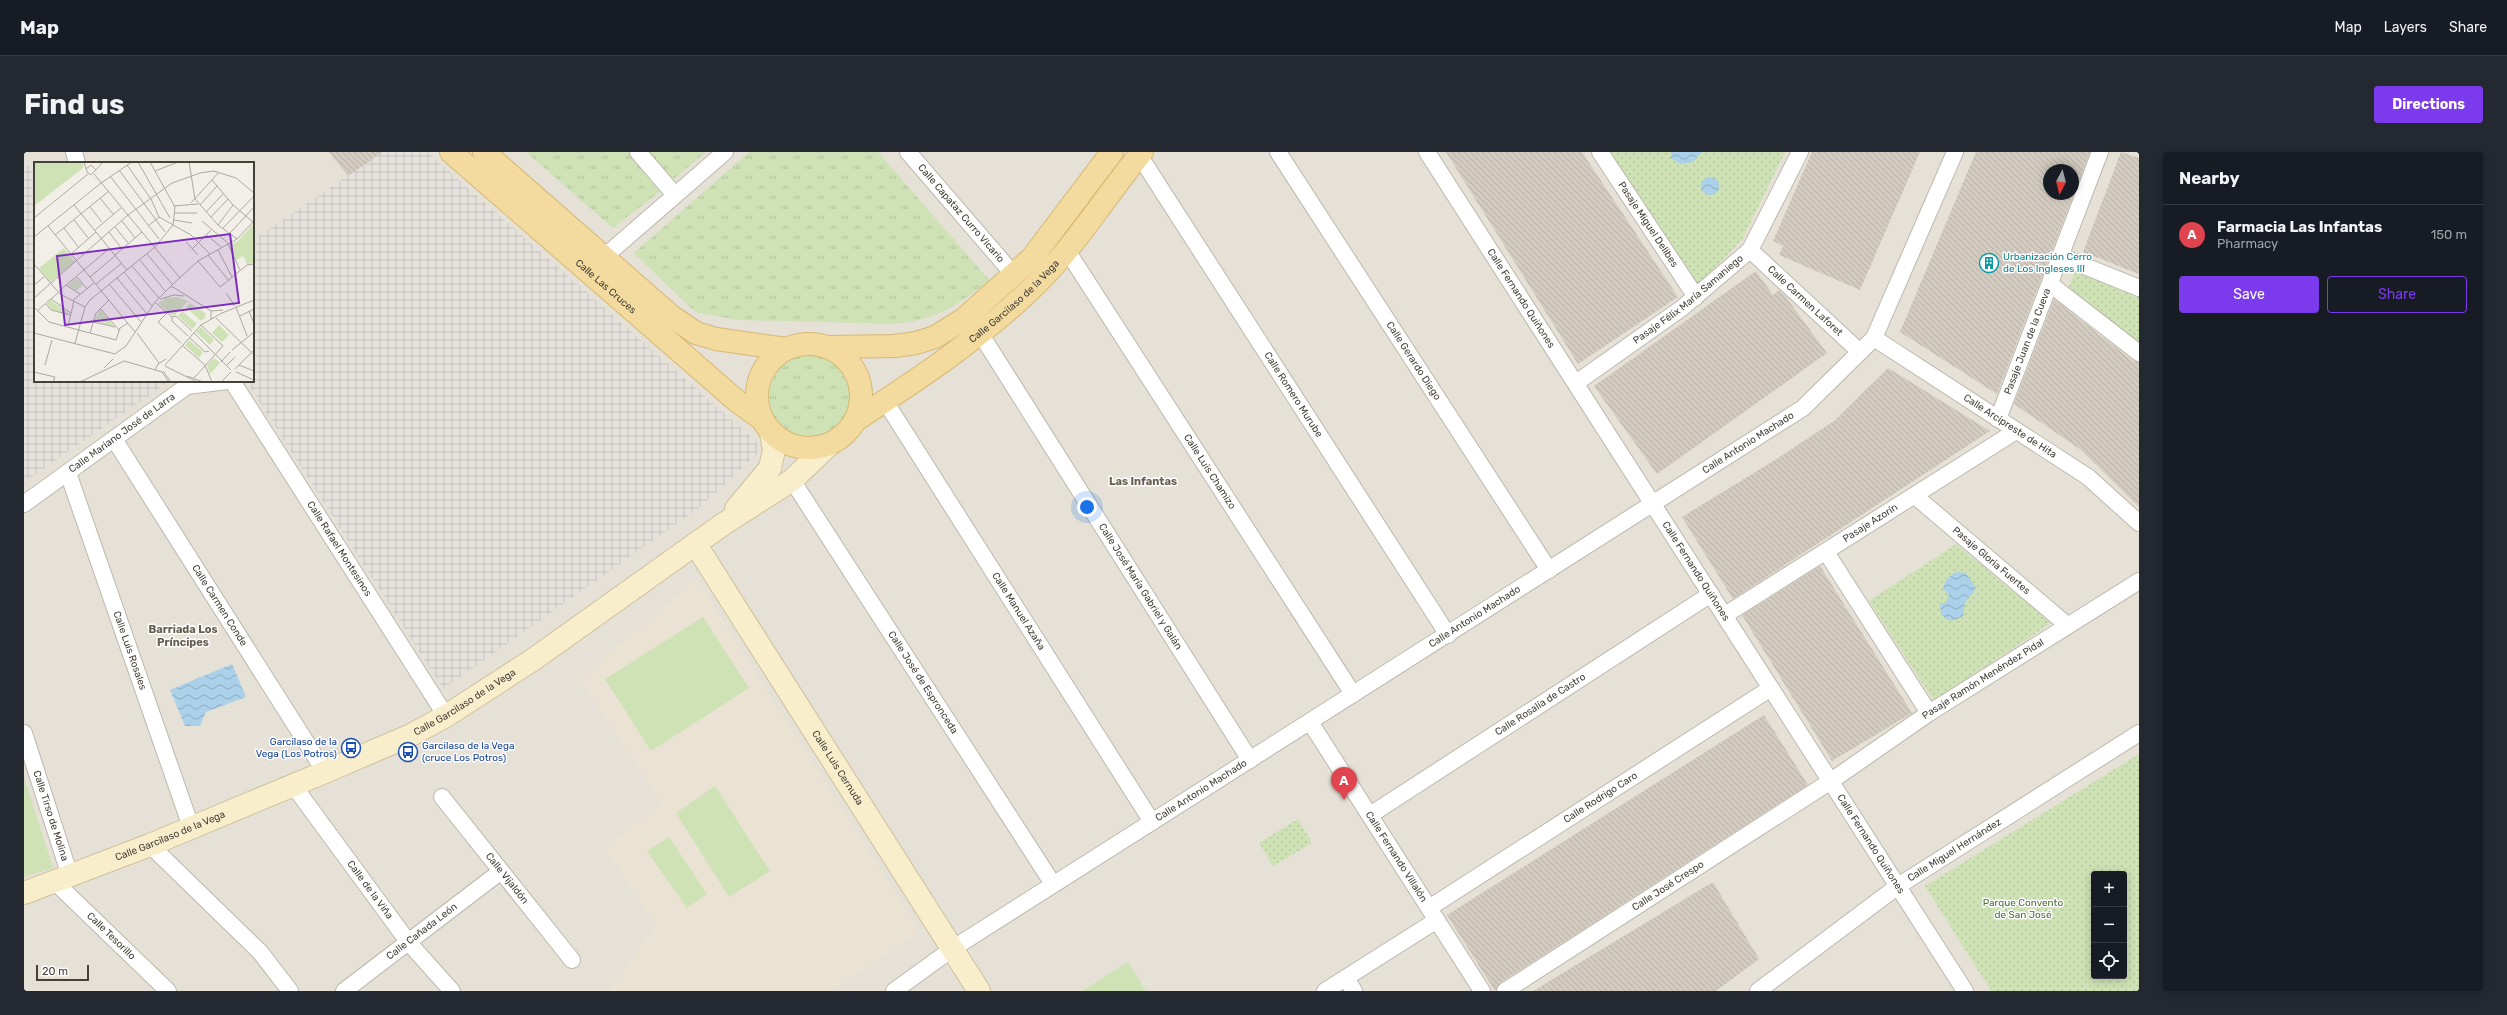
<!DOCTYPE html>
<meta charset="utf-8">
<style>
:root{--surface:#171b24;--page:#242831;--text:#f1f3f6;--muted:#9ea1a6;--line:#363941;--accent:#7c3aed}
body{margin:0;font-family:Rubik,sans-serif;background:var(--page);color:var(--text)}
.controls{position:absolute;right:12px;bottom:12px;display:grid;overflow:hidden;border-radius:4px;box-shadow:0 2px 10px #0003}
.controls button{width:36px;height:36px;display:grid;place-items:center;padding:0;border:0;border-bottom:1px solid var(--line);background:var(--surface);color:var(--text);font:20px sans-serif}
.compass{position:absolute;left:2019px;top:12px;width:36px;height:36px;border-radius:50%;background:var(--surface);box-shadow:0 2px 10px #0003;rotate:187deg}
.scale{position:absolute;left:12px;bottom:10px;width:53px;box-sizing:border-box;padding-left:4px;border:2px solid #454038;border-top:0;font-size:11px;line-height:14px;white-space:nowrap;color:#454038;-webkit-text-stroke:3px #fff;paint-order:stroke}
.you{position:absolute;left:1063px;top:355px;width:14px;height:14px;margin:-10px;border:3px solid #fff;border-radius:50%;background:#1a73e8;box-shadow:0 0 0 6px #1a73e833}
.badge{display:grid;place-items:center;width:26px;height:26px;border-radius:50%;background:var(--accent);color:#fff;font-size:13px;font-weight:700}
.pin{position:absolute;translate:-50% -33px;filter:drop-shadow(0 1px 2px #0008)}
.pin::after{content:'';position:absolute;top:21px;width:14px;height:12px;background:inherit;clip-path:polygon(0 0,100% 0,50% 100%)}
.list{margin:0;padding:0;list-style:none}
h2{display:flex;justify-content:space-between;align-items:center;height:52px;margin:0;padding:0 16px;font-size:17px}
h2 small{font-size:13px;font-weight:400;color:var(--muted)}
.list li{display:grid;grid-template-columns:26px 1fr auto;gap:12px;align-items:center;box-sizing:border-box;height:60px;padding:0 16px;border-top:1px solid var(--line)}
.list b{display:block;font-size:15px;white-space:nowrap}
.list p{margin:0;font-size:13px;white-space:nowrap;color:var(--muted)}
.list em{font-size:13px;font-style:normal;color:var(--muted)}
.actions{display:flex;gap:8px;padding:12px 16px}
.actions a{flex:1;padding:9px 0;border:1px solid var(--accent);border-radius:4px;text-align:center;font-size:14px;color:var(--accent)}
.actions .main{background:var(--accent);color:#fff}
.icon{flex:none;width:22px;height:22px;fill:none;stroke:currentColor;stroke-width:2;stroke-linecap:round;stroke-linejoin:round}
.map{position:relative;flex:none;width:2115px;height:839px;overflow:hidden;border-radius:4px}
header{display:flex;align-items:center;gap:24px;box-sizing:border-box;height:56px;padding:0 20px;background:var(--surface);border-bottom:1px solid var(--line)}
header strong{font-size:19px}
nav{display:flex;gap:22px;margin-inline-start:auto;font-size:14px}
.intro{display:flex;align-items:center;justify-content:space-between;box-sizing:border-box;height:96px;padding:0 24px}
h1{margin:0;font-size:28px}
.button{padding:10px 18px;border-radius:4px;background:var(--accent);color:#fff;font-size:14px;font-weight:700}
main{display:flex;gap:24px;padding:0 24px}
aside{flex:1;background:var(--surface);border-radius:4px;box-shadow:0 2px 10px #0003}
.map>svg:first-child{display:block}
.residential{fill:#e6e1d7;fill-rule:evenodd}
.industrial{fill:url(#industrial-grid)}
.education{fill:#eae3d4}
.grass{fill:url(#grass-tufts)}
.park{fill:url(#park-dots);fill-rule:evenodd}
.pitch{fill:#cee2b5}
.water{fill:url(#water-waves)}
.building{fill:url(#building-back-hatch);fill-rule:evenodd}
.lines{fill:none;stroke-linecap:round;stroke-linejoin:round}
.street-casing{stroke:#bdb7ac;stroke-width:18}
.secondary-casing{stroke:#cdc09c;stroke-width:24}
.primary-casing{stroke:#d7b872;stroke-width:24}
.street{stroke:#fff;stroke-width:16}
.secondary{stroke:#f9eecc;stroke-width:22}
.primary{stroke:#f3dba0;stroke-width:22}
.labels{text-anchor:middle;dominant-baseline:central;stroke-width:3;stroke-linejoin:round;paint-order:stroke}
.street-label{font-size:10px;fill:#454038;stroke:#fff}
.culture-label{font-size:10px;fill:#0d838f;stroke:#fff;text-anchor:start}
.transit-label{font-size:10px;fill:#164399;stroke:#fff;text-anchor:end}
.park-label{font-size:10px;fill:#4a7131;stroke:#fff}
.neighbourhood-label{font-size:11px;font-weight:bold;fill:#675d50;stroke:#fff}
.inset-road{fill:none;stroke:#ada9a2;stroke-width:1}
.view{fill:#7b2cbf;fill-opacity:0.15;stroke:#7b2cbf;stroke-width:2}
.inset-edge{fill:none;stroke:#454038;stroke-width:2}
</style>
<header>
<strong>Map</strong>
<nav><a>Map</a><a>Layers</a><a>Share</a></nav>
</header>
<div class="intro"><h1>Find us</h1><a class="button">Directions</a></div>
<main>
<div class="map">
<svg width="2115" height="839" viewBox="0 0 2115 839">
<defs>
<pattern id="industrial-grid" width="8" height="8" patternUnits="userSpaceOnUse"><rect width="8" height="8" fill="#e5e1dd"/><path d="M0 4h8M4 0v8" fill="none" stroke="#c6c2be"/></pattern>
<pattern id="grass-tufts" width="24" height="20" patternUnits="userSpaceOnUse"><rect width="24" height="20" fill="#cee2b5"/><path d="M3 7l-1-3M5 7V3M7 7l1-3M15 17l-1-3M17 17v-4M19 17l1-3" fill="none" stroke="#b2c39c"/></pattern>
<pattern id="park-dots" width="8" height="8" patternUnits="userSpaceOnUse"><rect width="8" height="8" fill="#cee2b5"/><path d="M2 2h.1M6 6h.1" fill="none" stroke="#b2c39c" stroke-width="1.8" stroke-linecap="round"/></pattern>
<pattern id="water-waves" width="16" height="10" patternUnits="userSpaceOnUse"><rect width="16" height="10" fill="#abd0e9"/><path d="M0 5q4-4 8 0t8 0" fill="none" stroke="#8daabe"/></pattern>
<pattern id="building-back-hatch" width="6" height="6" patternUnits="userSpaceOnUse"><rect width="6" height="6" fill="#d3cbbf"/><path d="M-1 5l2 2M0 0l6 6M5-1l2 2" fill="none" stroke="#b6afa5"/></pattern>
</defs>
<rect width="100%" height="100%" fill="#f2efe8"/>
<path class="residential" d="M0,0H2115V839H0ZM11,11H229V229H11ZM2025,18H2049V42H2025ZM2070,722H2100V824H2070Z"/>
<g class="industrial">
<path d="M359,0H403L733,290V302L676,355L419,537L222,229H229V88Z"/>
<path d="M9,13L11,15V229H146L0,330V15Z"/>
</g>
<path class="education" d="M672,427L896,780L806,839H585L632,773L581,695L638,651L556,527Z"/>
<g class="grass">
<path d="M502,0H606L638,38L589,76Z"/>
<path d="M620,0H679L681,1L646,30Z"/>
<path d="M725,0H854L966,129C930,154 914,168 870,172L714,168L671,160L610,101Z"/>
<circle cx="786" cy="244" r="41"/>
</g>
<g class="park">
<path d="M1583,0H1761L1718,88L1674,133Z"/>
<path d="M2052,117L2115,144V194L2045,135Z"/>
<path d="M1932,392L2027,471L1910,549L1845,449Z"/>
<path d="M2115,602V839H1967L1901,734ZM2070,722H2100V824H2070Z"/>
<path d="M1274,667L1288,691L1249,714L1235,691Z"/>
</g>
<g class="pitch">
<path d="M679,465L725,536L627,599L581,527Z"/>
<path d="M0,625L29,716L0,725Z"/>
<path d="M691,634L746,719L705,745L652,661Z"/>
<path d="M645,685L683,742L663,756L623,699Z"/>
<path d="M1104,810L1122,839H1058Z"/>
</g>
<g class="water">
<path d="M1647,0H1678L1669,10L1656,12L1647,6Z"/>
<circle cx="1686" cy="34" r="9"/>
<path d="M1932,420L1942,421L1952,436C1946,448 1939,445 1940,463C1930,470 1926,470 1917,463L1916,451H1922L1925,443L1919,437C1921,428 1924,425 1932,420Z"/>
<path d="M208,512L222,545L182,560L176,574H161L146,538Z"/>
</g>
<g class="building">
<path d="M305,0H359L324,24Z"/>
<path d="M1422,0H1558L1654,145L1554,212Z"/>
<path d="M1788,0H1896L1836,138L1755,103L1759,94L1749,89Z"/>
<path d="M1952,0H2066L1973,242L1876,180ZM2025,18H2049V42H2025Z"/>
<path d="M2097,0L2115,6V122L2059,100Z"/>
<path d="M1732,119L1749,143L1755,138L1761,144L1803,201L1633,322L1570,234Z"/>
<path d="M2030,147L2109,209L2115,210V355L2057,298L1990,252Z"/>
<path d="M1864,216L1966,279L1709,447L1658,365L1751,308L1810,269Z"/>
<path d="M1796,414L1888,561L1808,609L1718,463Z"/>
<path d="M1740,563L1784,633L1476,831L1471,839L1423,763Z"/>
<path d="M1689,730L1735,807L1692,839H1509Z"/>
</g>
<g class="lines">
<g class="street-casing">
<g id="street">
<path d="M50,0L53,11"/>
<path d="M614,0L651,43"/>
<path id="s1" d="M884,0L990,123"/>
<path id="s2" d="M1254,0L1525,418"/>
<path id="s3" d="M1403,0L1941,839"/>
<path id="s4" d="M1576,0L1672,145"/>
<path id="s5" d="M1115,3L1424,483"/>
<path id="s6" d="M1042,97L1329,542"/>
<path id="s7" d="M1726,98L1836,200"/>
<path d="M2036,104L2115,136"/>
<path d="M580,105L701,0"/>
<path d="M2026,132L2115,201"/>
<path id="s8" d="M956,181L1226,608"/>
<path id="s9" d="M1850,186L2064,325L2115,371"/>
<path id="s10" d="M208,229L422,564"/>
<path id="s11" d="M1552,231L1658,156L1726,98L1776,0"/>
<path id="s12" d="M861,249L1128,670"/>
<path id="s13" d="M1974,267L2076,0"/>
<path id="s14" d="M90,287L301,620"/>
<path id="s15" d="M44,321L167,675"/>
<path id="s16" d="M768,328L1029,732"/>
<path id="s17" d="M1891,344L2043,473"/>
<path id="s18" d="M0,352L163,234L203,229"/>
<path d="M1802,400L1905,561"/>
<path id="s19" d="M1701,463L1992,279"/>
<path id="s20" d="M1286,570L1458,839"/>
<path id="s21" d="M0,581L46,724"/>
<path id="s22" d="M269,633L385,791L428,839"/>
<path id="s23" d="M418,645L548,808"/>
<path id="s24" d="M1346,663L1687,442"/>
<path d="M126,693L236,800L266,839"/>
<path id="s25" d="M31,730L144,839"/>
<path id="s26" d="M1405,756L1747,536"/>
<path d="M1322,826L1330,839"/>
<path id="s27" d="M320,839L476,720"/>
<path id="s28" d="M870,839L928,797L1779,256L1850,186L1931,0"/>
<path d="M1301,839L1413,768"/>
<path id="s29" d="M1481,839L1807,629L1905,561L2115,429"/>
<path id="s30" d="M1734,839L1874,734L2115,581"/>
</g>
</g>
<g class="secondary-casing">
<g id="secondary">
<path d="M712,357L746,316L750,298L747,281"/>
<path id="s31" d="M672,393L955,839"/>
<path id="s32" d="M0,741L126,693L301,620L387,583L422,564L510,507L698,373L768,328L806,292"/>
</g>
</g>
<g class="primary-casing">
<g id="primary">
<path id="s33" d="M427,0L714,250L738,267"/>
<path d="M460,0L647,164L672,181L692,187L762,197"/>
<circle cx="785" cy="244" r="52"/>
<path d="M803,195L871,194L892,191L911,185L940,167L1008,106L1088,0"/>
<path id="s34" d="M832,268C891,229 951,190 1003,141C1048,100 1079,47 1118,0"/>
</g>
</g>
<use href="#street" class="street"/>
<use href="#secondary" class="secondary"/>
<use href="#primary" class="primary"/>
</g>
<defs>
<g id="building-ring" transform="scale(1)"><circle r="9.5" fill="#fff" stroke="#0f9aa8" stroke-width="1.5"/><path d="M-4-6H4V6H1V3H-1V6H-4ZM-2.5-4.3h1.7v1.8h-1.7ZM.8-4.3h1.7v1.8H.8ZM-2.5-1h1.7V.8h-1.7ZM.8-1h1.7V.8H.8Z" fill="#0f9aa8"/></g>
<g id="bus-ring" transform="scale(1)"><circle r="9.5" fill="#fff" stroke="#1a4fb4" stroke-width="1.5"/><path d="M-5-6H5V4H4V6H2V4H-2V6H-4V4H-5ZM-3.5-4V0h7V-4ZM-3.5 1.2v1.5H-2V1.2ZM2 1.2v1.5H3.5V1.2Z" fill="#1a4fb4"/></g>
</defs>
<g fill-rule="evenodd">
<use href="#building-ring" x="1965" y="111"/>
<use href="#bus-ring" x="327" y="596"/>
<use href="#bus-ring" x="384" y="600"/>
</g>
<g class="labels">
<g class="street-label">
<text stroke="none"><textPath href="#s1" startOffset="81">Calle Capataz Curro Vicario</textPath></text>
<text stroke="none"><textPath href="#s4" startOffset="87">Pasaje Miguel Delibes</textPath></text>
<text stroke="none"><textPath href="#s33" startOffset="205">Calle Las Cruces</textPath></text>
<text stroke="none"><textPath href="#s3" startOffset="174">Calle Fernando Quiñones</textPath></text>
<text stroke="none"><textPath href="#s11" startOffset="140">Pasaje Félix María Samaniego</textPath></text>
<text stroke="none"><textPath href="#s34" startOffset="198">Calle Garcilaso de la Vega</textPath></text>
<text stroke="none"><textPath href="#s7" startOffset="75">Calle Carmen Laforet</textPath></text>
<text stroke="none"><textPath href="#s13" startOffset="83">Pasaje Juan de la Cueva</textPath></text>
<text stroke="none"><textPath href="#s2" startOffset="249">Calle Gerardo Diego</textPath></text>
<text stroke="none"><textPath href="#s5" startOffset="285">Calle Romero Murube</textPath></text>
<text stroke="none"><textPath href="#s9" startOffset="162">Calle Arcipreste de Hita</textPath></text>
<text stroke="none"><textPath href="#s18" startOffset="121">Calle Mariano José de Larra</textPath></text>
<text stroke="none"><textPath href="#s28" startOffset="1015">Calle Antonio Machado</textPath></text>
<text stroke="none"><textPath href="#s6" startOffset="265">Calle Luis Chamizo</textPath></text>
<text stroke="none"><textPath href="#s19" startOffset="172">Pasaje Azorín</textPath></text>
<text stroke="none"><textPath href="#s10" startOffset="199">Calle Rafael Montesinos</textPath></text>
<text stroke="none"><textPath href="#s17" startOffset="100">Pasaje Gloria Fuertes</textPath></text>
<text stroke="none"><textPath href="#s3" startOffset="498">Calle Fernando Quiñones</textPath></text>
<text stroke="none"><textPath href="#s8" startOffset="300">Calle José María Gabriel y Galán</textPath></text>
<text stroke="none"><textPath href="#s14" startOffset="197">Calle Carmen Conde</textPath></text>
<text stroke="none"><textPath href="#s12" startOffset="249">Calle Manuel Azaña</textPath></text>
<text stroke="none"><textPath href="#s28" startOffset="691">Calle Antonio Machado</textPath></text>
<text stroke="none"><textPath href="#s15" startOffset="188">Calle Luis Rosales</textPath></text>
<text stroke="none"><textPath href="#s29" startOffset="571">Pasaje Ramón Menéndez Pidal</textPath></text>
<text stroke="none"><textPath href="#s16" startOffset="241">Calle José de Espronceda</textPath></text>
<text stroke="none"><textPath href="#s32" startOffset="481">Calle Garcilaso de la Vega</textPath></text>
<text stroke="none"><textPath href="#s24" startOffset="203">Calle Rosalía de Castro</textPath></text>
<text stroke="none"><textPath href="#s31" startOffset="264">Calle Luis Cernuda</textPath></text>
<text stroke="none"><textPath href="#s28" startOffset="367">Calle Antonio Machado</textPath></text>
<text stroke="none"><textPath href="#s26" startOffset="204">Calle Rodrigo Caro</textPath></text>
<text stroke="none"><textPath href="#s21" startOffset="87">Calle Tirso de Molina</textPath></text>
<text stroke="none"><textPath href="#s32" startOffset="157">Calle Garcilaso de la Vega</textPath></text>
<text stroke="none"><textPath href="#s3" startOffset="822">Calle Fernando Quiñones</textPath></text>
<text stroke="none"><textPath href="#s30" startOffset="242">Calle Miguel Hernández</textPath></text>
<text stroke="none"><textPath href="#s20" startOffset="160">Calle Fernando Villalón</textPath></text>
<text stroke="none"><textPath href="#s23" startOffset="104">Calle Vijaldón</textPath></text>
<text stroke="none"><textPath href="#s29" startOffset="194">Calle José Crespo</textPath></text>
<text stroke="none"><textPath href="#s22" startOffset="130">Calle de la Viña</textPath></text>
<text stroke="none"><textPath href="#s27" startOffset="98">Calle Cañada León</textPath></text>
<text stroke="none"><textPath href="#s25" startOffset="78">Calle Tesorillo</textPath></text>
</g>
<g class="culture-label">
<text x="1979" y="105">Urbanización Cerro<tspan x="1979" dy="12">de Los Ingleses III</tspan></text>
</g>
<g class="transit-label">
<text x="313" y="590">Garcilaso de la<tspan x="313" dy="12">Vega (Los Potros)</tspan></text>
<text x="398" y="594" text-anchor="start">Garcilaso de la Vega<tspan x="398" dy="12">(cruce Los Potros)</tspan></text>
</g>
<g class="park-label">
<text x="1999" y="751">Parque Convento<tspan x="1999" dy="12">de San José</tspan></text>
</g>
<g class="neighbourhood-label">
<text x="1119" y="329">Las Infantas</text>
<text x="159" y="477">Barriada Los<tspan x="159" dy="13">Príncipes</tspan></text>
</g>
</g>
<g transform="translate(10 10)">
<rect width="220" height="220" fill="#f2efe8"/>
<path d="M144,135L154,139L141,153H138L124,141L132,136ZM156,141L172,152L171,156L167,159L152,145ZM148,149L163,162L158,167L144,154ZM167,165L180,178L176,183L162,170ZM155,178L169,190L165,196L151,183Z" fill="#cee2b5"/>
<path d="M0,0H50L49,6L0,44ZM30,86L41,100L16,120L5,106ZM42,116L49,123L42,129L34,123ZM16,138L35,151V152L18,148L13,142ZM66,147L81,165L60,159ZM180,196L186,201L176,212L173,203Z" fill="#cee2b5"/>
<path d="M220,61V101L213,102L209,94L202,98L195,83L204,79ZM185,163L195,173L188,180L178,171Z" fill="#cee2b5"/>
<path class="inset-road" d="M50,0L53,10L57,13L69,0M104,0L136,56M155,0L161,37L184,63L203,77M93,3L117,37L125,55L157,73L176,92M52,7L57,3L62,8M85,8L131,70M121,9L144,0M60,12L146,116M76,14L125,77M178,18L199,43L219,60M66,36L79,52M157,41L185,10M40,43L93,108M166,43L183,24M140,44L164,42M56,45L68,60M172,50L189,32M141,51H163M177,55L194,37M0,56L54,12M40,58L55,77M140,58L158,61M88,59L101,76M168,59L195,82M184,63L199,43M14,64L101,170M114,64L125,55M81,65L94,81M30,66L45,86M189,66L220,34M61,68L87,46M75,70L88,87M196,71L220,45M21,73L75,29M173,73L187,85M0,75L67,21L98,0M152,80L164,93M194,82L206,108M158,87L177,68M184,88L198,115M37,92L62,70M113,92L138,122M81,93L108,70M174,93L195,119M106,98L132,130M164,99L186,125L213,103L220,102M0,102L26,132L51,145M98,104L125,136M90,110L118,144M43,115L53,127M56,115L82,93M83,116L113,152M62,122L88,101M75,122L107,160M0,123L10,115M32,123L46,132M137,124L164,99L203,77L220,59M25,129L76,86M192,131L201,144M0,136L94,53L138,21L166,11L180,9L202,16L220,31M17,137L37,151M126,137L140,133L150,134M38,139L60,121M122,141L138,155M12,142L17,148L36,153M0,145L15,160L82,178L86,166L94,161M202,145L213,174M66,146L85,168M3,149L25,130M215,149L220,162M133,151L124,160L147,181M206,154L220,147M138,155L142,154L158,169M138,155V159L154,174M182,156L220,193M177,157V149L189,148M59,160L81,165M34,164L40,139M0,171L81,192L92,184L121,140L136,125H139L177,149M56,171L62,151L75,138M103,171L125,201M160,171L197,208M156,176L171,190L175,189M41,181L51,145L56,138L121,85L139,63L141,45L116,0M149,184L171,203L178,220M198,188L220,170M187,200L196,190M11,203L18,178M131,203L167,163L188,151L220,138M205,203L220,209M131,204L163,220M192,204L201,195M70,206L79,197M201,207L220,188M121,208L124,202L132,197M129,209L137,220M0,210L21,215L19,220M128,210L135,220M202,210L220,218M153,214L169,220M160,216L189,184L167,163M46,220L90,199L128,210M187,220L197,210"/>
<path class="view" d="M196,72L205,141L31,163L23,94Z"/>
<rect width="220" height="220" class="inset-edge"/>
</g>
</svg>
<div class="controls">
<button>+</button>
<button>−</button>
<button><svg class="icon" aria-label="locate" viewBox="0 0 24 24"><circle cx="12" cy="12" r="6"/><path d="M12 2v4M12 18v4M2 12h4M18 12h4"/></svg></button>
</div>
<svg class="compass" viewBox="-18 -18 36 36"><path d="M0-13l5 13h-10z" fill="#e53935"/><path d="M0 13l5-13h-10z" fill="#9ea1a6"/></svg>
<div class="scale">20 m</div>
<div class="you"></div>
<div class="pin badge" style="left:1320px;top:648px;background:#e0444e">A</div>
</div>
<aside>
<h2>Nearby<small></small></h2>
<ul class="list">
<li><span class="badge" style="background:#e0444e">A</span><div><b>Farmacia Las Infantas</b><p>Pharmacy</p></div><em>150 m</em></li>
</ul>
<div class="actions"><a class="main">Save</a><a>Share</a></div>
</aside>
</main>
